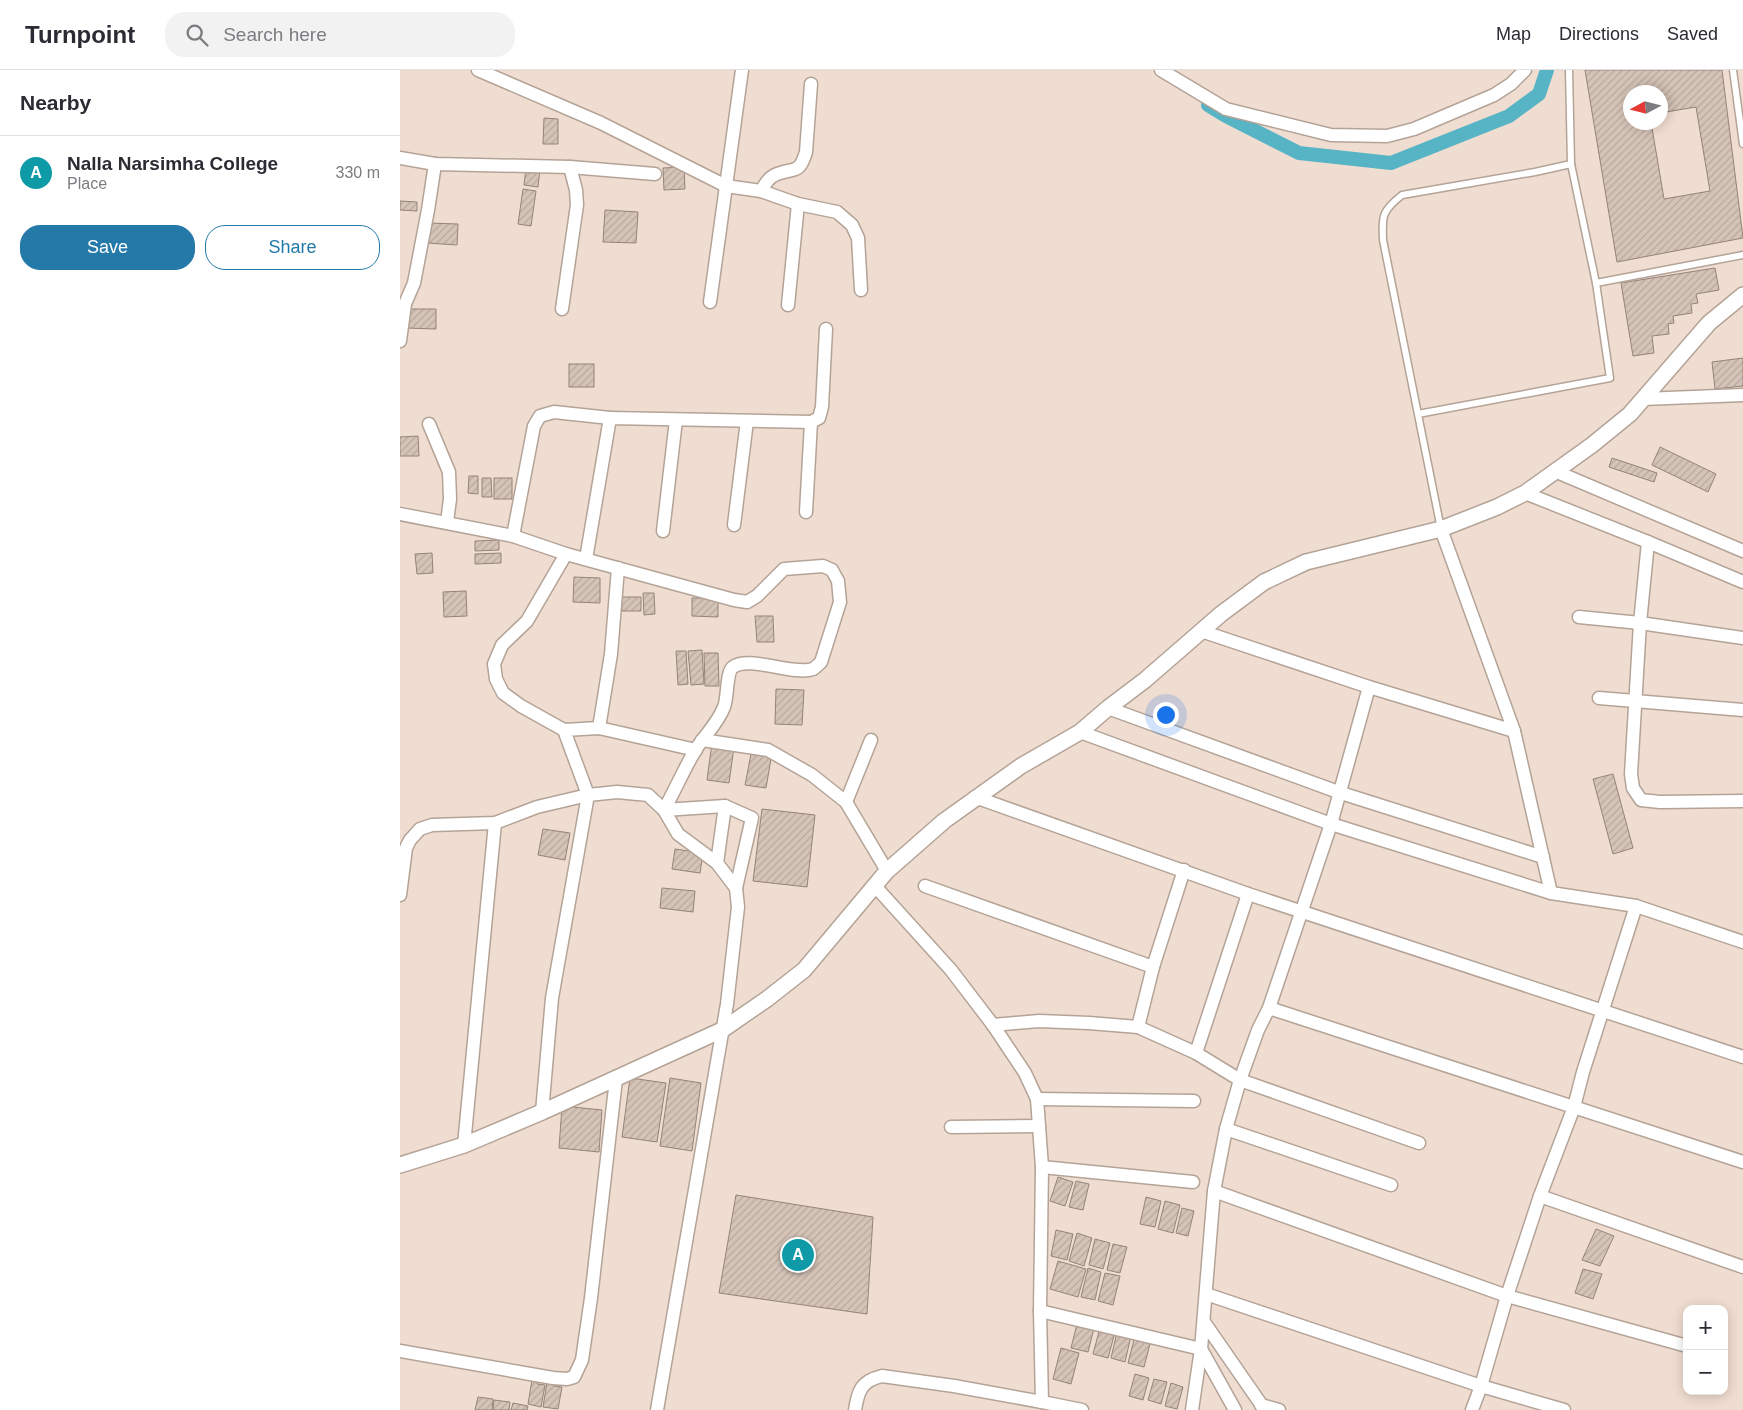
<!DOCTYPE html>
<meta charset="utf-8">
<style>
:root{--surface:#fff;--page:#f2f2f3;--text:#2b2b33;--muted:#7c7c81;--line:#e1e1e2;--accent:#2579a9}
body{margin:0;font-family:Helvetica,sans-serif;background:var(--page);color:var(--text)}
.controls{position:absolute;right:15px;bottom:15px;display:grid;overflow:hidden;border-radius:10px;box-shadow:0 2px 12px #0003}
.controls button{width:45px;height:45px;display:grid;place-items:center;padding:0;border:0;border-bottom:1px solid var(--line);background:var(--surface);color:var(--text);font:25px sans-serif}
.compass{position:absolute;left:1223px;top:15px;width:45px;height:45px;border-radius:50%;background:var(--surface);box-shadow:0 2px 12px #0003;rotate:263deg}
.you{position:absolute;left:765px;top:644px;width:18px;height:18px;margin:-12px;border:4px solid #fff;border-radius:50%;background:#1a73e8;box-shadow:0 0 0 8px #1a73e833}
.badge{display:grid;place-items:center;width:32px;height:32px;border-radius:50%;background:var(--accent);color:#fff;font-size:16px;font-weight:700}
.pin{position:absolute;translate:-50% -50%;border:2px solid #fff;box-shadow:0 1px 5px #0006}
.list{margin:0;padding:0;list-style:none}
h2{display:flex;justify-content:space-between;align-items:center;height:65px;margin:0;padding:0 20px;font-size:21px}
h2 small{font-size:16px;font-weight:400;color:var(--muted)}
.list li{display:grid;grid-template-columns:32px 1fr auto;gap:15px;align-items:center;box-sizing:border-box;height:75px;padding:0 20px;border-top:1px solid var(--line)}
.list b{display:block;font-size:19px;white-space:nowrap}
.list p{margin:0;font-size:16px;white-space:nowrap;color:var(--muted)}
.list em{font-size:16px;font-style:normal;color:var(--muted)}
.actions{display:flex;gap:10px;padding:15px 20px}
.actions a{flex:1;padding:11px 0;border:1px solid var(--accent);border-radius:20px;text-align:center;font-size:18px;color:var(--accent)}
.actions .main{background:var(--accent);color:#fff}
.icon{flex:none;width:28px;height:28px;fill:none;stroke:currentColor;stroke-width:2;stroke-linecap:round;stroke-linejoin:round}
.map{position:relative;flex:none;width:1343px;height:1340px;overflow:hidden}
header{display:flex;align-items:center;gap:30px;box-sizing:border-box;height:70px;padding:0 25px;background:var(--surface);border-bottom:1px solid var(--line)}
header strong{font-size:24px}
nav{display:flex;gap:28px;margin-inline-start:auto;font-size:18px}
.search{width:350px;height:45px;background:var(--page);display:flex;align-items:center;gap:12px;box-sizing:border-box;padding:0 18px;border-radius:20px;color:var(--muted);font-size:19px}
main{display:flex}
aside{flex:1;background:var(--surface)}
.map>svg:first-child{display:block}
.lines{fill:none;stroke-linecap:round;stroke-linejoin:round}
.canal{stroke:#56b4c4;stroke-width:14}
.building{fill:url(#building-hatch);stroke:#948378;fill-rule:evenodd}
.service-casing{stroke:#b4a397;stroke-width:9}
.minor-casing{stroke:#b4a397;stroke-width:15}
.tertiary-casing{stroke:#b4a397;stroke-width:18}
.service{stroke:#fff;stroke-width:6}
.minor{stroke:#fff;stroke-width:12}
.tertiary{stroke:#fff;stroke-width:15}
</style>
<header>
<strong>Turnpoint</strong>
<div class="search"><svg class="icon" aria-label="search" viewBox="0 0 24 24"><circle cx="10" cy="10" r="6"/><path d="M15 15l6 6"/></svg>Search here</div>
<nav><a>Map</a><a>Directions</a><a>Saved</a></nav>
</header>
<main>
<aside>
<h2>Nearby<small></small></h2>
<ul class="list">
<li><span class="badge" style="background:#0f9aa8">A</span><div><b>Nalla Narsimha College</b><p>Place</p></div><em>330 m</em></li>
</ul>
<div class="actions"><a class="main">Save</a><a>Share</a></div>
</aside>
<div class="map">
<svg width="1343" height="1340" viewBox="0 0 1343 1340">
<defs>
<pattern id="building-hatch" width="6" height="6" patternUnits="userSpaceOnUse" patternTransform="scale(1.25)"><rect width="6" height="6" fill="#d5c3b7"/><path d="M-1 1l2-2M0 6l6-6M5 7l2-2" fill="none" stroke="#b7a89d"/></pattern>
</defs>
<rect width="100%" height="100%" fill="#f0ddd1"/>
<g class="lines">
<path class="canal" d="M808,35L826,46L899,83L991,93L1109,46L1139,24L1147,0"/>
</g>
<g class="building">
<path d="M1185,0H1322L1343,168L1217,192ZM1230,22H1260V43L1296,37L1310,121L1264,129L1251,52H1230Z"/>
<path d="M144,48L158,49V74H143Z"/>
<path d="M126,97L140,99L138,117L124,115Z"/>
<path d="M284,97L285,119L264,120L263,98Z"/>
<path d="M123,119L136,121L131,156L118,154Z"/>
<path d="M0,131L17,132V141L0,140Z"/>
<path d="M205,140L238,142L236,173L203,172Z"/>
<path d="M28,153L58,154L57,175L27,173Z"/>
<path d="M1315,198L1319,220L1296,224L1298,233L1291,234L1292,243L1273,246L1274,253L1268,254L1269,264L1252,266L1254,283L1233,286L1221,213Z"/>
<path d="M6,239H36V259L6,258Z"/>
<path d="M1343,288V316L1315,319L1312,292Z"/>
<rect x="169" y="294" width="25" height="23"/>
<path d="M18,366L19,386H0V367Z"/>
<path d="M1260,377L1316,404L1308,422L1252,395Z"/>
<path d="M1212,388L1257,403L1254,412L1209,397Z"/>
<path d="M69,406H78V424L68,423Z"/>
<path d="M82,408H91L92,427H82Z"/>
<rect x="94" y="408" width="18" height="21"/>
<path d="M99,470V480L75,481V471Z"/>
<path d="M32,483L33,503L17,504L15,484Z"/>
<path d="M101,483V493L75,494V484Z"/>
<path d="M174,507L200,508V533L173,532Z"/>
<path d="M66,521L67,546L44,547L43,522Z"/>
<path d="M243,523H254L255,544L244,545Z"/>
<path d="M221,527H241V541H222Z"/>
<path d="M292,528H318V547L292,546Z"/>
<path d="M355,546H373L374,572H357Z"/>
<path d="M302,580L304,614L291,615L288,581Z"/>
<path d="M276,581H286L288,614L278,615Z"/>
<path d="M304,583H318L319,616H305Z"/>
<path d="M376,619L404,620L402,655L375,654Z"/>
<path d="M312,673L334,677L329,713L307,710Z"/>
<path d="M352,679L372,683L366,718L345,715Z"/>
<path d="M1213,704L1233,778L1213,784L1193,709Z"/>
<path d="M362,739L415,745L407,817L353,811Z"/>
<path d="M143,759L170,763L165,790L138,785Z"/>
<path d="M275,779L303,783L300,803L272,799Z"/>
<path d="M262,818L295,821L293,842L260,838Z"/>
<path d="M230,1008L266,1013L257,1072L222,1067Z"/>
<path d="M270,1008L301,1013L292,1081L260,1076Z"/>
<path d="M162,1036L202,1040L199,1082L159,1078Z"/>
<path d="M658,1107L673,1112L665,1136L650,1131Z"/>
<path d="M676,1111L689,1114L683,1140L669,1137Z"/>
<path d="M336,1125L473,1147L467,1244L319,1223Z"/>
<path d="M746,1127L761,1131L755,1157L740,1154Z"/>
<path d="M765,1131L780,1135L773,1163L758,1159Z"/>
<path d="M782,1138L794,1141L788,1166L776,1163Z"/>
<path d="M1196,1159L1214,1166L1200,1196L1182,1190Z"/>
<path d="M656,1160L673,1164L667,1190L651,1186Z"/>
<path d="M677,1163L692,1168L684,1196L669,1191Z"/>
<path d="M695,1169L710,1173L703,1199L689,1195Z"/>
<path d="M713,1174L727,1177L720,1203L707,1200Z"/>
<path d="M658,1191L686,1199L678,1227L650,1219Z"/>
<path d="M688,1198L701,1202L695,1230L681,1227Z"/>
<path d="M1183,1199L1202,1204L1193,1229L1175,1223Z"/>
<path d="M705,1203L720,1206L713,1235L698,1231Z"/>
<path d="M678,1250L695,1254L688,1282L671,1278Z"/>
<path d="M700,1258L715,1262L708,1288L693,1284Z"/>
<path d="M717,1262L731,1266L725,1292L711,1288Z"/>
<path d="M735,1266L751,1270L744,1297L728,1293Z"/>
<path d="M661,1278L679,1283L671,1314L653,1309Z"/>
<path d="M735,1304L749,1308L743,1330L729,1326Z"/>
<path d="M754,1309L767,1312L761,1334L748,1330Z"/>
<path d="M132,1310L138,1311L137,1314L145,1315L141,1337L128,1334Z"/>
<path d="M147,1312L154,1313V1316L162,1317L158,1339L143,1337Z"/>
<path d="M771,1313L783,1317L777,1339L765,1336Z"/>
<path d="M78,1327L93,1329L92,1340H75Z"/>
<path d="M94,1330L110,1332L109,1340H93Z"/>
<path d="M113,1333L128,1336L127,1340H111Z"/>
</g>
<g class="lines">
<g class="service-casing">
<g id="service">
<path d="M1169,0L1171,94"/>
<path d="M1333,0L1343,74"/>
<path d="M1196,213L1343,185"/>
<path d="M1018,344L1210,308L1196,213L1171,94L1135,102L1002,125C982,141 982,145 983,170L1041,459"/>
</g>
</g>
<g class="minor-casing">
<g id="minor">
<path d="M78,0L201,53L326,116L361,121L398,134L437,142L452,155L458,168L461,220"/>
<path d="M761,0L826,39L931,65L987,66L1014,59L1094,25L1111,14L1125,0"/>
<path d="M0,88L35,94L170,97L255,104"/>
<path d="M361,121C365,114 369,107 377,104C395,97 399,105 406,82L411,14"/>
<path d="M310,232L342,0"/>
<path d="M388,235L398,134"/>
<path d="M162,239L177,135L176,120L170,97"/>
<path d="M0,271L5,234L14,213L28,140L35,94"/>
<path d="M1243,329L1343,325"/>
<path d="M29,354L49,402L50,429L47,452"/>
<path d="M1157,402L1343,481"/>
<path d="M1125,423L1248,472L1343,512"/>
<path d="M406,442L411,352"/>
<path d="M0,444L113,466L134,356L140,346L154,342L210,348"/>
<path d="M334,455L347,351"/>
<path d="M1041,459L1114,661L1151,823"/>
<path d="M263,461L276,350"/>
<path d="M113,466L166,484L334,530L347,532L357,526L384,499L423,496L432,500L438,511L440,532L421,592C419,594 416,597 413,599C394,606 349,585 333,597C326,602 328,628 324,637C318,653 305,665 296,679C285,697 275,720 264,740"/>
<path d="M1248,472L1240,553L1231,704L1233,718L1241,730L1260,732L1343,731"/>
<path d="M186,489L210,348L411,352L419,348L422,337L426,259"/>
<path d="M1179,547L1240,553L1343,568"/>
<path d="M801,561L969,617L1114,661"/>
<path d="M1199,628L1343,640"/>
<path d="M708,638L941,723L1143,787"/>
<path d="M199,658L211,584L218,498"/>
<path d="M164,660L121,636L103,623L96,609L94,594L102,575L127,551L166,484"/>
<path d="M680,662L931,754L1151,823L1236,836L1343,872"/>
<path d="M302,670L368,680L412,705L446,732L487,801"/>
<path d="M575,727L848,824L1343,987"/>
<path d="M446,732L471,670"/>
<path d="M264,740L325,736L352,748L336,818"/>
<path d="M317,793L325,736"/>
<path d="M475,816L551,900L593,955L625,1003L637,1029L642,1097L640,1241L642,1332L682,1340"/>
<path d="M525,816L753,897"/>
<path d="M0,825L6,778L10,770L20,759L32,755L95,753L137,737L188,725L217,722L248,725L264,740L278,764L317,793L336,818L338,837L327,934L257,1340"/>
<path d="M869,938L931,754L969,617"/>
<path d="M593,955L639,951L689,953L738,957L796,983L840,1010L826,1059L814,1121L801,1279L792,1340"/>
<path d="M738,957L753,897L784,800"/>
<path d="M796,983L848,824"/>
<path d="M637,1029L794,1031"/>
<path d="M142,1042L152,928L188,725L164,660L199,658L296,680"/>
<path d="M551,1057L639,1056"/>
<path d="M826,1059L991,1115"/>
<path d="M1019,1073L840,1010L858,960L869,938L1343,1092"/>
<path d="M64,1075L95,753"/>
<path d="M642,1097L793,1112"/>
<path d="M814,1121L1107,1226L1287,1276"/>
<path d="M1140,1126L1343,1197"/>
<path d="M806,1224L1081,1316L1164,1340"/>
<path d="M640,1241L801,1279L835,1340"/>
<path d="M804,1252L865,1340"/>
<path d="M0,1281L153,1308L167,1309L174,1307L182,1290L191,1228L216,1009"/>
<path d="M861,1335L879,1340"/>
<path d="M455,1340C458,1321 461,1311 482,1306L554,1316L642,1332"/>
<path d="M1072,1340L1081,1316L1107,1226L1140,1126L1174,1037L1183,1002L1236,836"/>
</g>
</g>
<g class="tertiary-casing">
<path id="tertiary" d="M0,1095L64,1075L142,1042L322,960L367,929L404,900L487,801L544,751L621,696L680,662L708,638L745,610L821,544L864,512L906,492L1041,459L1097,437L1125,423L1192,375L1230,344L1309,253L1343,225"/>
</g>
<use href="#service" class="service"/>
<use href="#minor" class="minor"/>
<use href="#tertiary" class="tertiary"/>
</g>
</svg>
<div class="controls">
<button>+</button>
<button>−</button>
</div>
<svg class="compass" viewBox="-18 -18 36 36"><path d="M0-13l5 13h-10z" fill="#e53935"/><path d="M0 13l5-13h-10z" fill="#7c7c81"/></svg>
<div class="you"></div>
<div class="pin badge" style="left:398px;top:1185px;background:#0f9aa8">A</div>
</div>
</main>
